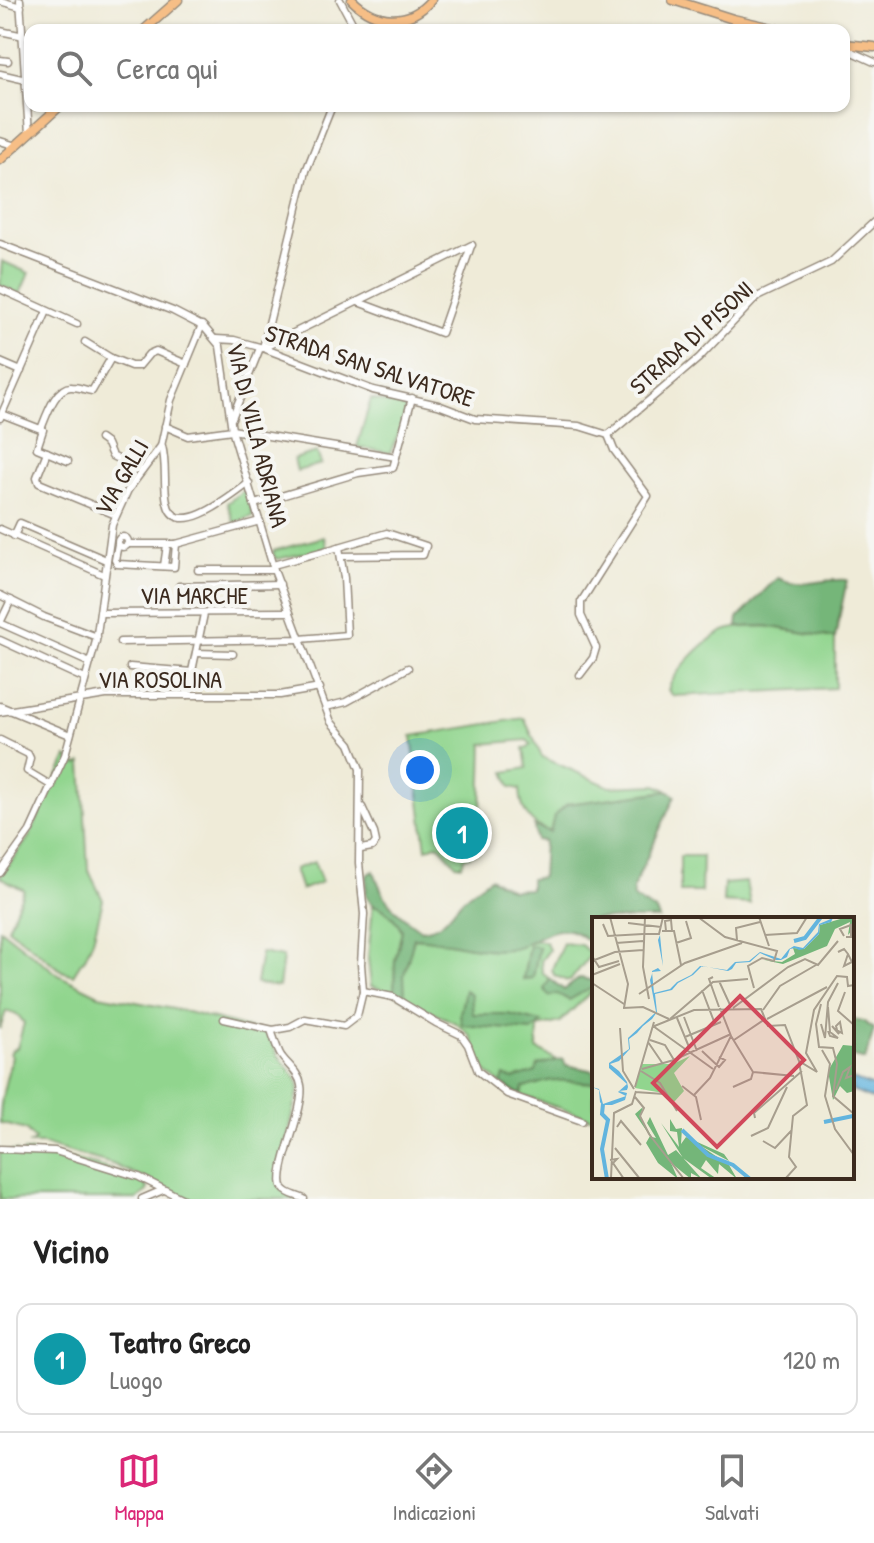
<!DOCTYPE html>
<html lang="it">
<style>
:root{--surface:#fff;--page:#f2f2f2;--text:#222;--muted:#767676;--line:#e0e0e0;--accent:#db2777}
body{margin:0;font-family:"Patrick Hand",sans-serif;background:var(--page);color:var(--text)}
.you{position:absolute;left:420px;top:770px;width:28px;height:28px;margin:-20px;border:6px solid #fff;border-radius:50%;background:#1a73e8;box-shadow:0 0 0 12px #1a73e833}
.badge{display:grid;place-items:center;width:52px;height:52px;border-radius:50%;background:var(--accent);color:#fff;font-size:26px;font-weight:700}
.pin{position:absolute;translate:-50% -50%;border:4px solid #fff;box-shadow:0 2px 8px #0006}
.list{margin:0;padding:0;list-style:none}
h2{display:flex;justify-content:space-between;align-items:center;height:104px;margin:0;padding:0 32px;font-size:34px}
h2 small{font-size:26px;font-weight:400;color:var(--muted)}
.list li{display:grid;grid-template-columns:52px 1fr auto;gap:24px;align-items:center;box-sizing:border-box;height:112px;margin:0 16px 16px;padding:0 16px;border:2px solid var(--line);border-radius:16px}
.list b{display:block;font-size:30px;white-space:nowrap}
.list p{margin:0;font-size:26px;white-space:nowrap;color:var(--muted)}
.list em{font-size:26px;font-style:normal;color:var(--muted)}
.icon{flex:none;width:44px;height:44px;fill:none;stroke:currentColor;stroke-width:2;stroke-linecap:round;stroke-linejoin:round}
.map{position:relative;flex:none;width:874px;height:1199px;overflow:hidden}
.search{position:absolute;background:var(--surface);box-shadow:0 2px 6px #0004;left:24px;right:24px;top:24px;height:88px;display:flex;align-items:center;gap:20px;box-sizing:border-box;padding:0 28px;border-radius:16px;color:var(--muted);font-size:30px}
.sheet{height:232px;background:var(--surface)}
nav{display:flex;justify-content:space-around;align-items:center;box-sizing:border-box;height:112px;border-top:2px solid var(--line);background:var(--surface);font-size:22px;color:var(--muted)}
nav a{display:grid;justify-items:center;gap:4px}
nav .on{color:var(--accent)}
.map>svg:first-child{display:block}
.green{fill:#91d58e;stroke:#668056;stroke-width:2}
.forest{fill:#74b679;stroke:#58704c;stroke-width:2}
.water{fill:#62b4de;stroke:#4e6f7e;stroke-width:2}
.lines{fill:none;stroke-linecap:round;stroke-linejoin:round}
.minor-casing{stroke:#958a7b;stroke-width:9}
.major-casing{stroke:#958a7b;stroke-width:11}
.minor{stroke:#fff;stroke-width:6}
.major{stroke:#f6be86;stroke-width:8}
.labels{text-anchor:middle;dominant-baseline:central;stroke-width:8;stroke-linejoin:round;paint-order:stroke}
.street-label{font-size:24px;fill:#3b2a1e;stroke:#f6f6f2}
.inset-river{fill:none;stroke:#62b4de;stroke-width:4}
.inset-road{fill:none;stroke:#a79e8e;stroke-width:2}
.view{fill:#d1495b;fill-opacity:0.15;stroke:#d1495b;stroke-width:4}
.inset-edge{fill:none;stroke:#3b2a1e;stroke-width:4}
</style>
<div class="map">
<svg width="874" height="1199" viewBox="0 0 874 1199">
<rect width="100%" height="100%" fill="#f6f6f2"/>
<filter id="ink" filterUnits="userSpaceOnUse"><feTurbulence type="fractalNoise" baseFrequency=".0125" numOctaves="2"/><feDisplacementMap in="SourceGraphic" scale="16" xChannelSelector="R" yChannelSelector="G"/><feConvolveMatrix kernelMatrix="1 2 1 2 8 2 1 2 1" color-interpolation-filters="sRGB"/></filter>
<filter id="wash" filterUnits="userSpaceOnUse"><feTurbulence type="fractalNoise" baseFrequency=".006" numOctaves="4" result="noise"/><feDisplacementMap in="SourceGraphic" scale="32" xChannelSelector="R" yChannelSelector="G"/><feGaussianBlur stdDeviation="1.8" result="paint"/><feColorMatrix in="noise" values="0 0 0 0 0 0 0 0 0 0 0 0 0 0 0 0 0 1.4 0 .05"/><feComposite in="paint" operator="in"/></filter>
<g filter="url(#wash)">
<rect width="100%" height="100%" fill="#efebd8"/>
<g class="green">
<path d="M2,261L29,273L20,294L0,285Z"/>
<path d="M371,399L406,407L400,431L390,453L357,447Z"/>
<path d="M317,452L321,464L297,471L294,459Z"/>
<path d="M246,489L253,516L234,523L227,503Z"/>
<path d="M324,537L327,548L278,559L274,557L273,551Z"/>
<path d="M766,626L835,638V688L673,696L668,690C675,670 707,637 727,630C739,626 753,627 766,626Z"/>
<path d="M524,718L542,757L610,787L656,785L669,791L567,804L550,832C529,824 521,811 520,789L511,787L505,772L527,768L524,749L528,748L531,744L527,740L483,744L481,811L483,821L488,831L479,852L464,858L462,865L456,864L438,844L426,849L412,736Z"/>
<path d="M67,757L78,765L82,763L88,869L103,900L93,940L84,960L82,961L73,975L62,971L8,928L24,890L0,877L29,837Z"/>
<path d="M680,856H702L701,892H680Z"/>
<path d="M314,862L322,882L301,890L294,869Z"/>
<path d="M746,882L750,904L723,902L724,884Z"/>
<path d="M373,905C386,908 396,920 402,930L395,961L394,993L371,986L368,958Z"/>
<path d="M0,929L60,976L99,995L184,1011L267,1033L278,1055L298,1081L299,1088L278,1181L281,1189L301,1199H191L112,1164L42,1144H30L35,1140L26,1130L0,1123C0,1099 6,1079 12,1056L10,1054L12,1050L17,1048L24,1023L18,1015L6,1011L0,1029Z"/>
<path d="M414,938C446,939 477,950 509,948C525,947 528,937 546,942L549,950L541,961L542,973L564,990L580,978L594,981V989L560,1022L538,1027L537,1049L566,1065L594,1071V1119L511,1092L484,1070L470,1035L456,1023L405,999L403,974Z"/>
<path d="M563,943L581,945L591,954L570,981H567L554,975L552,969Z"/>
<path d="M261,953L283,957L279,987L256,984Z"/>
<path d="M17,1151V1154L21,1156L24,1151C49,1153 133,1170 148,1188L147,1191L137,1199H0V1152Z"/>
</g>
<g class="forest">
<path d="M778,578C803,590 820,578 847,580L835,638L766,626L737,627L738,618C753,605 763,590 778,578Z"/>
<path d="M669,791L675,796L633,888L634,898L656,911L659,919H594V947C588,941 577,931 568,930C549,927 531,944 514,948C485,955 445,939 414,938L404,975L405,999L394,993L395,961L402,930C396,919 385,908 373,905L366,895L367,875L374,871C384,903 394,911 421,930C445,927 447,916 463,899C471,891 481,885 490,878L512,890L530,889V879L542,877L544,841L536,840L534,826L550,832L554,816L567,804Z"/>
<path d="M529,945L539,947L533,978L523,979Z"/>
<path d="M580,978L594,981V986L569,1000L557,994L549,996L544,989L550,979L564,990Z"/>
<path d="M465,990L471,994L473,1014H508L542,1022L532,1031L462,1025L460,1014Z"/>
<path d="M852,1019L863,1021L874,1029L865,1060L852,1056Z"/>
<path d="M563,1059L566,1065L594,1071V1083L552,1080L523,1088L521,1095L501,1084L504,1076L513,1079L536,1072L538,1065Z"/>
</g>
<path class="water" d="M852,1079L874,1087V1100L852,1091Z"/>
</g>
<g filter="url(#ink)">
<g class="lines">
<g class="minor-casing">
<g id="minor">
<path d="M20,0L29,134"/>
<path d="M340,0L356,30"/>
<path d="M0,1L21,7"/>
<path d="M0,31L24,36"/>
<path d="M848,45L852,52L874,62"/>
<path d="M0,60L8,61"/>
<path d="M0,74L26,80"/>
<path d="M0,141L16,146"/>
<path d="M0,244L173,311L204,327L220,346L232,430L274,570L331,722L350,744L360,769L359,863L364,914L361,964L363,991L357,1016L344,1026L305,1019L290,1027L273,1030L224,1019"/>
<path d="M0,289L77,324"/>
<path d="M358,302L441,333L471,246"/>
<path d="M216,339L234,340L263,348L373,390L438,405L475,419L579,426L608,435"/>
<path d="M85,342L111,358"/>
<path d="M263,348L306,171L332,106"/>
<path d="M263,348L472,245"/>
<path d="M0,362L21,371"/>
<path d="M2,414L43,430L37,448L68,461"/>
<path d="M0,418L47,311"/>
<path d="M232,418L260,348"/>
<path d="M165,426L188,436L232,430L396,457"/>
<path d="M41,429C46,417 56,385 72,387C79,387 85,390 92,391L111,358L131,366H139L149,354L156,351L186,364"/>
<path d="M608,435L699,358L757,297L831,262L874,222"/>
<path d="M100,439L107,444L112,456L142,471"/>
<path d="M162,446C167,465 163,483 167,502C175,543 234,494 249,483"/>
<path d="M47,452L37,477L39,483L116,515"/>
<path d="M254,504L358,473L393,468L412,398"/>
<path d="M0,529L104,575"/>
<path d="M14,536L20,523L106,560"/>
<circle cx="123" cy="542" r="5"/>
<path d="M118,544L115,560L117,564L174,567L176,544"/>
<path d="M128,544H176L260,521"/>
<path d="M339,547L387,533L426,546L423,555L341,556"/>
<path d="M164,566L167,545"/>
<path d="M198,570H274"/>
<path d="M179,586L280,584"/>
<path d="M0,595L44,617L97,637"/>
<path d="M100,613L288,612"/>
<path d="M0,623L90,663"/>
<path d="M0,623L11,600"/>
<path d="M0,640L85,679"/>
<path d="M120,642L300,639L347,635L344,578L339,547L273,565"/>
<path d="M196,653L233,654"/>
<path d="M130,667L192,672"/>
<path d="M580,675L593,658L596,648L581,615V602L648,496L614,450L608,435"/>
<path d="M187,695L204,614"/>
<path d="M0,706L70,735"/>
<path d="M326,707L346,702L408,668"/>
<path d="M0,712L106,695H280L320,688"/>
<path d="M0,740L28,754L30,758L27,771L52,786"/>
<path d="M361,849L372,847L376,842L374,833L362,807"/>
<path d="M0,873L30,831L65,755L96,641L112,525L128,490L161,446L171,400L202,325"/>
<path d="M363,991L393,997L436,1023L461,1035L468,1045L478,1071L507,1094L582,1121"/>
<path d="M271,1030C274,1038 276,1046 280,1054C286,1064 299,1072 301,1085C306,1109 273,1172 283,1188C288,1195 297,1195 304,1199"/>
<path d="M0,1149L55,1151L139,1177L183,1199"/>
<path d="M142,1199L163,1190"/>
</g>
</g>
<g class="major-casing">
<g id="major">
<path d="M352,0C375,23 408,27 431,0"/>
<path d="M673,0L733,19L781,30"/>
<path d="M144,30L178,0"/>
<path d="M844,44L874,47"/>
<path d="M0,160L60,106"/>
</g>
</g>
<use href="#minor" class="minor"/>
<use href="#major" class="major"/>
</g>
</g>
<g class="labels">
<g class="street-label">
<text transform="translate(691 337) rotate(-42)">STRADA DI PISONI</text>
<text transform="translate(370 365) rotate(18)">STRADA SAN SALVATORE</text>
<text transform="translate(258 435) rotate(76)">VIA DI VILLA ADRIANA</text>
<text transform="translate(121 477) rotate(-60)">VIA GALLI</text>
<text x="194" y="595">VIA MARCHE</text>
<text x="160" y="679">VIA ROSOLINA</text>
</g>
</g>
<g transform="translate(592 917)">
<rect width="262" height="262" fill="#efebd8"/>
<path d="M98,139L82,156L92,174L82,185L71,176L43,171L50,147H81Z" fill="#91d58e"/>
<path d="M255,0L262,3V11L256,18L258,5L243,12L235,29L191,47L172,43L190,45L203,37L201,31L212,32L227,17L228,8ZM251,128L262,129V174L255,176L248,169L241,183L236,154ZM51,190L48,200L60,220L64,221L55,206L58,200L76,238L84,233L110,262L99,256V262L79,246L86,262L66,246L54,226L58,219L43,197ZM78,202L84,212L90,211L89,227L94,220L132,237L137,244L109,229L137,248L145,262L127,247L126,257L114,243L109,251L125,262H120L91,241L69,206L87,230L85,215L78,214Z" fill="#74b679"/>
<path d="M249,0L241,1L239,5L228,8L227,17L212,32L207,33L203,31L198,32L195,40L189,43H184L168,36L158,45L144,46L140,52L136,54L110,49L101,58L86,66L80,73L63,77L65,95L60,102L51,109L45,116L37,122L38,132L36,134L27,144L18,147L27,154L35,165L36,170L35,173L27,174L35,176L33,183L20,188H10L8,185L7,173L0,170L7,172L11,187L34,179L26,175L35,167L17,151V146L37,132L36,121L64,95L58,63L60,57V54L66,51L69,54L71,49L66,23L68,18L71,49L69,54L60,55L62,76L78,72L85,65L99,58L108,49L135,53L143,45L157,44L168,35L189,42L197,32L202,29L211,31L226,15L227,7L241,1Z" fill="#62b4de"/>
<path class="inset-river" d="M202,24L213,21L229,0M11,187L10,197L16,203L10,232L15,262M232,205L261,199M90,213L116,238L141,248L158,262"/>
<path class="inset-road" d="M18,0L36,67L32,91M53,0L51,50L57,82M106,0L133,20L185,34L182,44L170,41L156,49L162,71M167,0L177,29M36,6L69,10M11,7L16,19L51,17M70,14H82L89,48M74,14L73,4L79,3L80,14M51,17H67L71,0M173,18L205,16L215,0M252,19L248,12L259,8V20H254M145,23L144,11L168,5M24,26L51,24M84,26L99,21L94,4M246,35L252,32L256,37L260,45L252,49L256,37M0,39L7,50L27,44M0,44L23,35L51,33M0,58L28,47M121,60L117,62L127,90M127,64L139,90M0,66L32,87M110,73L123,107M253,75L246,94L262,108M47,77L93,46L150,26M229,87L224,107L227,130L241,131L245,147L241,179L262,197M31,91L51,90L77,102M141,91L196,50L213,42L226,48L246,24M171,93L188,69L224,48M92,100L105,134M85,101L97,130M78,102L121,65L156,62M175,102L235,70M229,107L233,121L236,85L246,66M61,109L121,152M240,109L247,117L245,113L244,109L248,105L250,116L246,114M60,110L102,93L169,92L176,109L193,108L207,144L225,155L214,136L222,93L245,59L255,60L256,69L262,68M28,111L31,154L42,172M236,114L238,119L246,121L238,115L236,90M139,119L161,155M93,120L129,105M58,123L73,128L82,143L139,117M142,123L173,102M56,125L71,147M230,133L238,147L233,179L243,212L262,238M110,134L127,150L133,143L127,140M50,152L82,143M49,154L68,166L85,194M161,155L202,159M90,169L104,180L109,203M43,170L62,105M141,170L159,162L161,155M244,173L251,155L258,150L254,161L262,158M43,175L72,177M102,178L118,161L139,119L128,91M43,180L52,191L48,199L57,217L92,262M163,201L162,196L210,154M25,210L29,204L49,228M159,219L176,211L195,170M171,224L183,231L199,214M23,231L48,262M18,243L25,242L21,246L32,262M19,261L22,196L40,187L44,174M193,262L204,250L197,240L201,199L215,188L207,145"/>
<path class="view" d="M148,79L212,143L125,230L61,166Z"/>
<rect width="262" height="262" class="inset-edge"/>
</g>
</svg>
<div class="you"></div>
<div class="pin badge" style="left:462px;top:833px;background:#0f9aa8">1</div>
<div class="search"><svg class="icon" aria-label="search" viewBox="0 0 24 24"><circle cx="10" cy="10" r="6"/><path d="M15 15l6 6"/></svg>Cerca qui</div>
</div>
<section class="sheet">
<h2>Vicino<small></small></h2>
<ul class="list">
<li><span class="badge" style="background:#0f9aa8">1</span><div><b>Teatro Greco</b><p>Luogo</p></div><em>120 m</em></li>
</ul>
</section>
<nav>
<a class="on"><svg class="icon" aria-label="map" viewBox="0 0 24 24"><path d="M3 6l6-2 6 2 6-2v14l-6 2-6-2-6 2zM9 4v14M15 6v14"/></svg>Mappa</a>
<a><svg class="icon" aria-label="directions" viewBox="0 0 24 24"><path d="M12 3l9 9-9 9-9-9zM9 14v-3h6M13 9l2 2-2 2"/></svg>Indicazioni</a>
<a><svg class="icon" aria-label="saved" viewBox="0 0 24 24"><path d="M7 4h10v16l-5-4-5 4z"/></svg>Salvati</a>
</nav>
